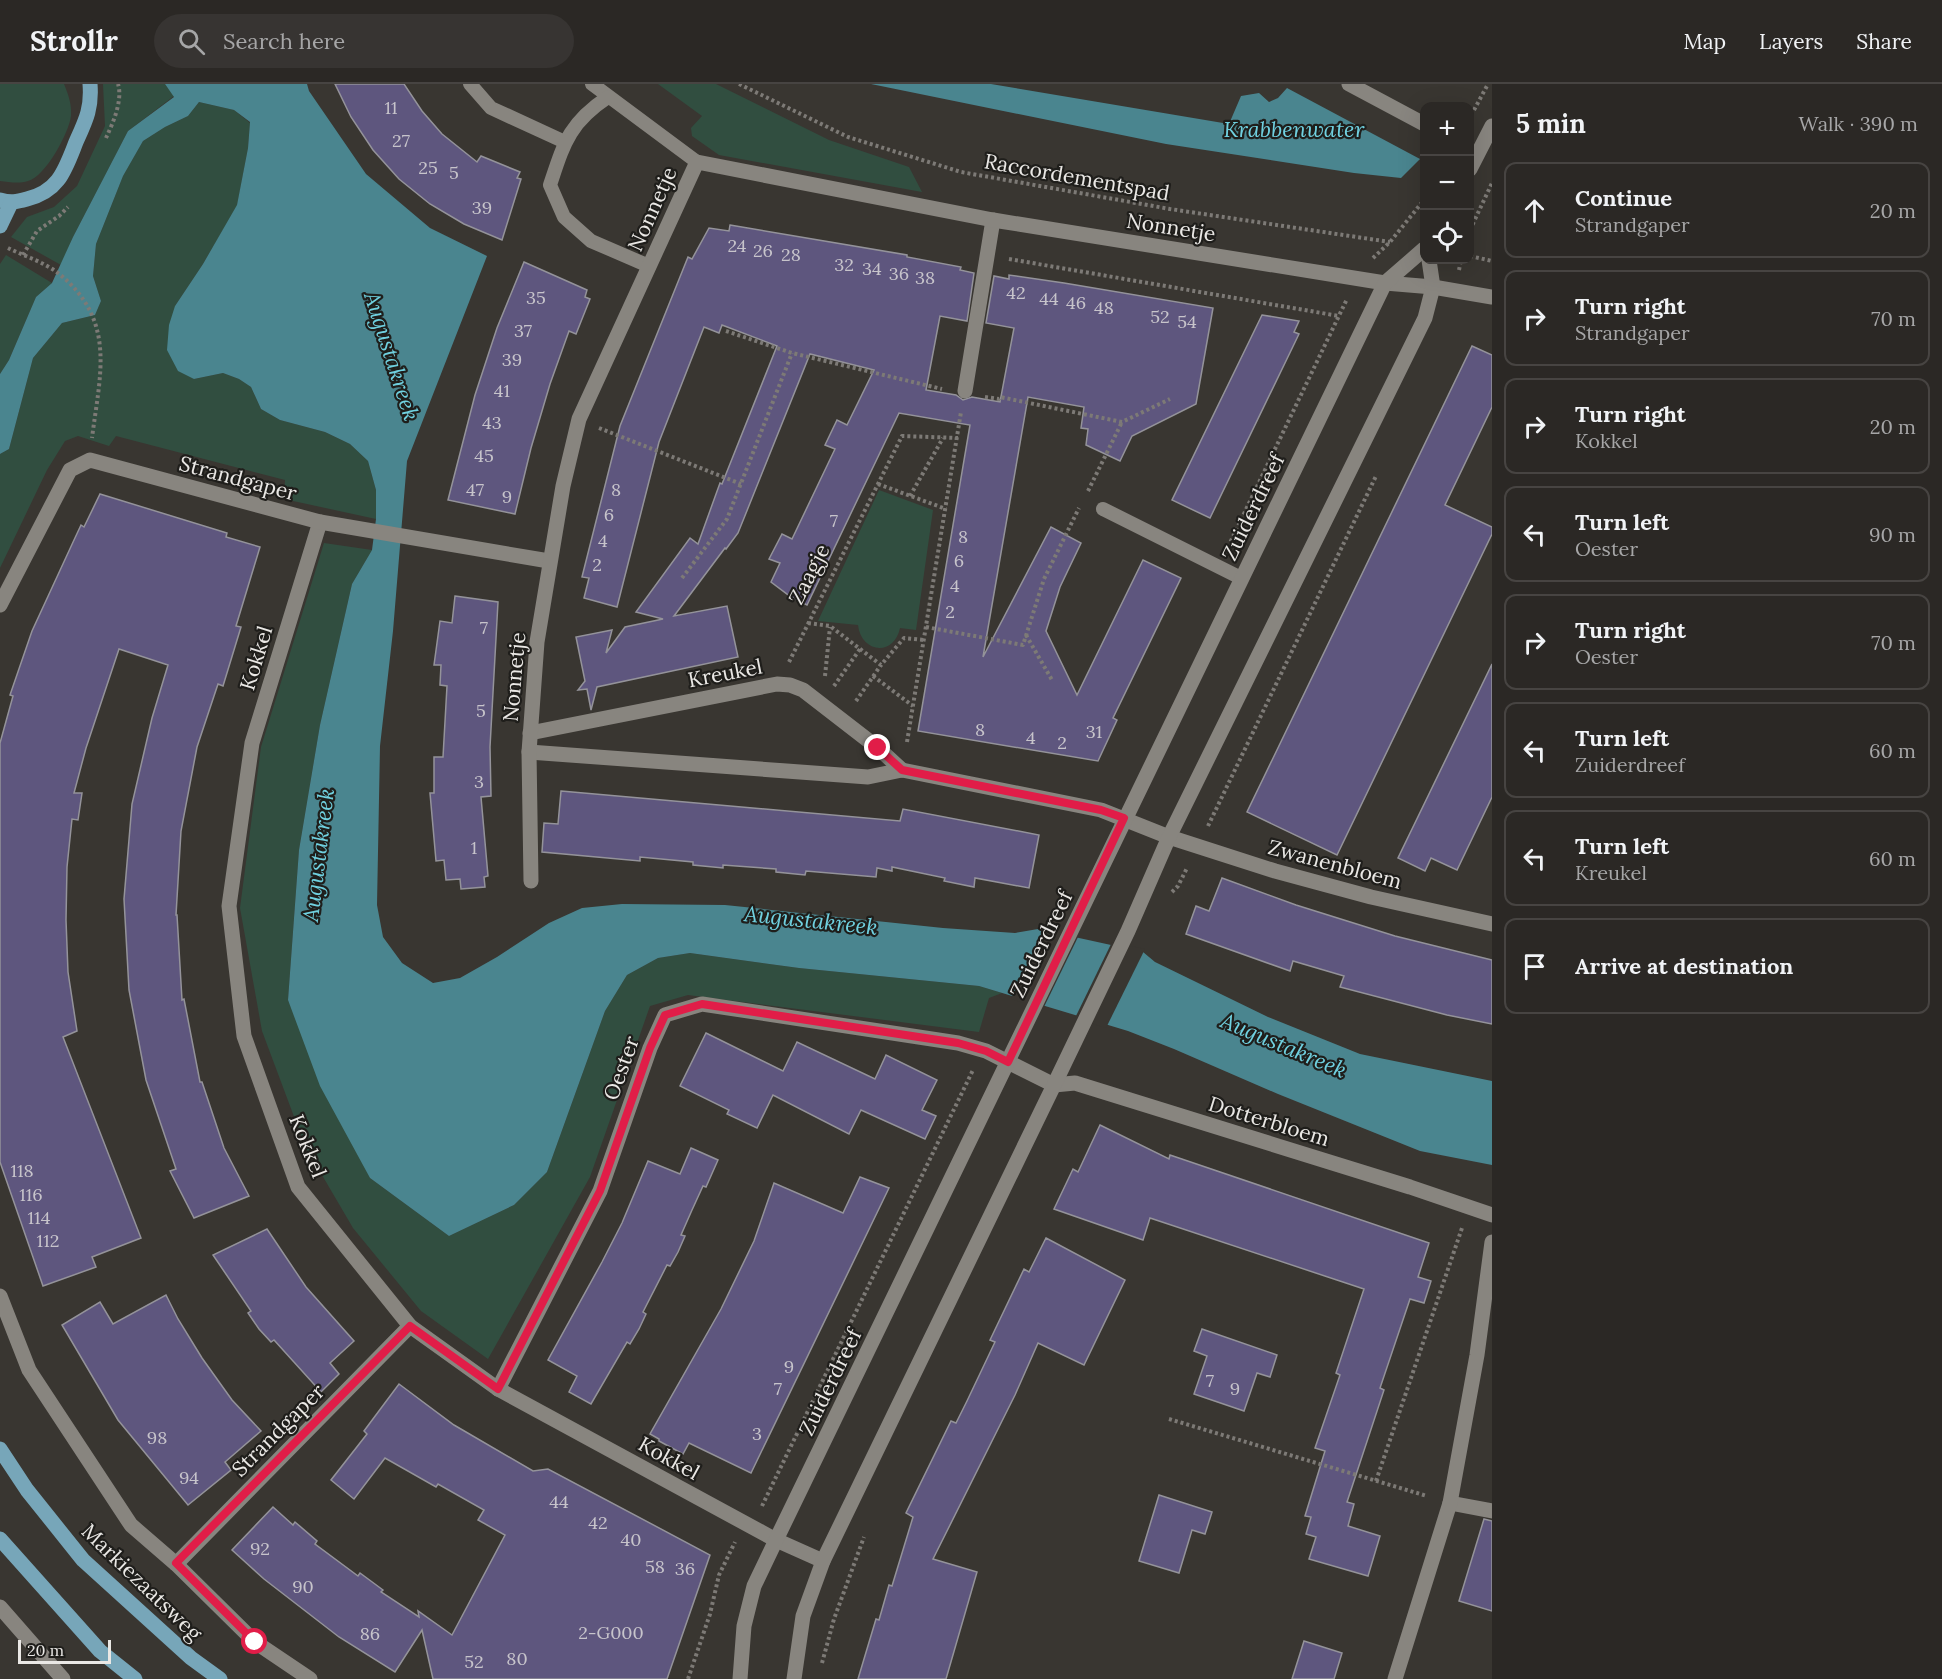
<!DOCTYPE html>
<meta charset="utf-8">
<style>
:root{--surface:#2b2825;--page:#373432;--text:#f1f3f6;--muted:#a6a6a7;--line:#474442}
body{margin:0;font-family:Lora,serif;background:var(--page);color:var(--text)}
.controls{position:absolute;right:18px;top:18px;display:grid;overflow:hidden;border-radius:12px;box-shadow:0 6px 24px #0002}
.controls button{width:54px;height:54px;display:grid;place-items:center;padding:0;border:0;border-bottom:2px solid var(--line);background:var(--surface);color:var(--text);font:30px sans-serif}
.scale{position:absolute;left:18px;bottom:15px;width:93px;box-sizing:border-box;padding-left:6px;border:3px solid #eae8e5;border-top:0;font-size:16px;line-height:21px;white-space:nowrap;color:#eae8e5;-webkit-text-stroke:4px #1f1e1b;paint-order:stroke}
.stop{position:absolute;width:18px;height:18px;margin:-14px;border:4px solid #e11d48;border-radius:50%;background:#fff}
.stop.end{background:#e11d48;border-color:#fff;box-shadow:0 2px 6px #0008}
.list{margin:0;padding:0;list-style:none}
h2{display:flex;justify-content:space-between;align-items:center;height:78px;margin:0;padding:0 24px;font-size:26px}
h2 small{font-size:20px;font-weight:400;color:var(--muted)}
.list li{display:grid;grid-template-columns:39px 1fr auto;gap:18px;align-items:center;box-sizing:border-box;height:96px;margin:0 12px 12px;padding:0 12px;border:2px solid var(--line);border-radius:12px}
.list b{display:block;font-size:22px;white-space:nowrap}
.list p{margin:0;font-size:20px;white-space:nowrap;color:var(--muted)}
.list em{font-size:20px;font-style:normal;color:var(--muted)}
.icon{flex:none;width:33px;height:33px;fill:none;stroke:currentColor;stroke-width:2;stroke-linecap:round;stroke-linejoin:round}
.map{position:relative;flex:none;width:1492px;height:1595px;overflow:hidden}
header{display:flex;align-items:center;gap:36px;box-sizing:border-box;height:84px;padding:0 30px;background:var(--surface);border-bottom:2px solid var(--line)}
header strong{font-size:28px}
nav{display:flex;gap:33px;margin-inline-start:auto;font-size:21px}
.search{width:420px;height:54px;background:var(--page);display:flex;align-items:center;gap:15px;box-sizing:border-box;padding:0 21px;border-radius:33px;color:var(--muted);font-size:22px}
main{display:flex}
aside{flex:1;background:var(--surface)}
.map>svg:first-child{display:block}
.green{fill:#314e40}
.water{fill:#4a858f}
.pier{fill:#393631}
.building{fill:#5e567e;stroke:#94939a;stroke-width:1.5}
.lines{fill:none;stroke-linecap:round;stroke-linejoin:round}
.path{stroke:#7d7a76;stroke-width:4;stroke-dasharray:3 3;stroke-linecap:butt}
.service{stroke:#88857f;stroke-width:14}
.minor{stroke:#88857f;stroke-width:15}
.primary{stroke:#77a6b9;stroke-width:15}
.route{stroke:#e11d48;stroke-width:8}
.labels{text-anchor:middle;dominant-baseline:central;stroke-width:4.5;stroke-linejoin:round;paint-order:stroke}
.number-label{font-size:18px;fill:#c7c4cb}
.street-label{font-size:21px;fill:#eae8e5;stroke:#1f1e1b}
.water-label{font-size:22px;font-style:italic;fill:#70d1e0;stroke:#1f1e1b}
</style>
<header>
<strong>Strollr</strong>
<div class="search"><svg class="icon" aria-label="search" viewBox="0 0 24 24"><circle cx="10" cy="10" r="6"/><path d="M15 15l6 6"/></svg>Search here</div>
<nav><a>Map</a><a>Layers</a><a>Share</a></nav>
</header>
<main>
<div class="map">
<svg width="1492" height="1595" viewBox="0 0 1492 1595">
<rect width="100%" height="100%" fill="#393631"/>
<g class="green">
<path d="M0,0H64C68,10 72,20 71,32C69,49 45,93 28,97C19,100 9,98 0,97Z"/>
<path d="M103,0H165L174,12L128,47L73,153L61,181L11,153L27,133L54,123L77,102L105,42Z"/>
<path d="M658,0H716L829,56L909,83L922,108L719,71L692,52L691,44L702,32Z"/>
<path d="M199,18L234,26L250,39L248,64L237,122L203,180L175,222L194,295L223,289L239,295L251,303L261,325L280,336L325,348L350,360L368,377L376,406V435L284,415L285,396L116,352L109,362L78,352L65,357L47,386L0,484V370L9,365L33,274L62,239L95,231L101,217L93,192L96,160L123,92L143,57L165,43L188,32Z"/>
<path d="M6,171L52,199L36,213L9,276L0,290V180Z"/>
<path d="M879,406L933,426L916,546L900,544C894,573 861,569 858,541L818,537Z"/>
<path d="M324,459L372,466L352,500L320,641L299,766L288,916L370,1094L449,1152L514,1121L547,1088L605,927L627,891L658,874L690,869L799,884L979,902L1002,909L989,914L979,948L688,911L650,922L590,1093L488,1275L421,1227L353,1144L305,1062L262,947L240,824L261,663Z"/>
</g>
<g class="water">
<path d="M165,0H307L309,7L366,90L430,144L487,172L407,377L393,547L380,662L377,821L383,853L402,879L433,899L460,894L497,873L549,839L582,824L622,820L725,821L943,844L1015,849L1038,845L1143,868L1155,878L1268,933L1360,970L1492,997V1081L1420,1067L1278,1010L1174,965L1128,947L979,902L799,884L690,869L658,874L627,891L605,927L547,1088L514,1121L449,1152L370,1094L320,1002L288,916L299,766L320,641L352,500L372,466L376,435V406L368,377L350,360L325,348L280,336L261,325L251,303L239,295L223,289L194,295L178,287L167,266L169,241L175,222L203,180L237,121L248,64L250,38L234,26L199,18L188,32L165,43L143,57L123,92L96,160L93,192L101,217L95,231L62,239L33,274L9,365L0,370V290L9,276L36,213L52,199L73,153L128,47L174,13Z"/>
<path d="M871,0H991L1229,40L1241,12L1259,9L1269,18L1278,14L1287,4L1420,75L1401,94L1354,89L1166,60Z"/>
</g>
<g class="pier">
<path d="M1045,843L1079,851L1043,925L1011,915Z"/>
<path d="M1112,858L1145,865L1106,944L1075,934Z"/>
</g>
<g class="building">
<path d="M335,0H404L422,27L442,50L477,78L481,72L520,88L517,94L521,95L502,156L464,140L430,120L399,95L373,66L351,33Z"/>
<path d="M730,141L907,171V173L961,183L960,186L974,189L967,237L940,232L926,306L956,311L963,316L972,313L1000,318L1014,244L986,239L994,192L1009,195V191L1064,199L1213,224L1196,320L1132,352L1120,377L1086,361L1088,345L1081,344L1084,323L1028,313L983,573L1051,443L1081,459L1060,503L1046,547L1077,611L1143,476L1181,494L1113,634L1117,636L1098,677L918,647L970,341L899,329L807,521L791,513L771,498L780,479L769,475L782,450L792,455L835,365L825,361L837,336L847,341L874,286L810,270L738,449L726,465L725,464L674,532L727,522L738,573L597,603L591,626L587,605L578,606L585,597L576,553L612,546L606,569L625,543L663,535L636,528L690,454L698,460L720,399L722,400L777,262L722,241L719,249L704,243L659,358L617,523L584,514L589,494L582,493L620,342L688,173L692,175L709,144L729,147Z"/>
<path d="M524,178L587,206L585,213L590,215L576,250L569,247L550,300L531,364L515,430L448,416L475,311L497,244Z"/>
<path d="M1262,231L1299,237L1294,248L1299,250L1210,434L1172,416Z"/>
<path d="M1472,262L1492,271V323L1445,421L1492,443V450L1337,771L1247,728Z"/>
<path d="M100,410L227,449L226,453L260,463L236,542L241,543L223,602L218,600L197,663L181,747L176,831H177L182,916L184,915L200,998H202L224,1064L249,1112L194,1134L170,1087L176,1085L146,996L129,906L124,815L132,720L152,634L168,581L119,565L86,664L74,709H82L78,736L72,735L67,783L66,836L68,888L77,947L63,953L141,1154L92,1173L96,1183L43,1202L0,1078V659L13,612L10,611L32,547L74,456L81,441L84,443Z"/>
<path d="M455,512L498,518L490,663L491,712L481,713L488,792L484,793L485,803L461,805L460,795L446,796L444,776L436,777L430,709H434V673H443L447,602L440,601L441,581H434L440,537L452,539Z"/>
<path d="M1492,580V713L1457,786L1431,774L1425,787L1398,774Z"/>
<path d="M561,707L900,737L903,725L1039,751L1029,804L975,794L974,803L944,797L945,794L892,783V787L877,784L876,793L806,787L805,791L776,788V785L750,783L723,781V784L693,781V778L640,773V777L542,768L544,739L558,740Z"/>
<path d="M1222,794L1296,821L1395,852L1492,876V940L1447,931L1340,903L1344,892L1293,877L1290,887L1186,850L1196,822L1209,827Z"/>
<path d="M706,949L783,987L797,958L875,995L886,971L937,996L922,1026L936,1032L925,1055L861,1026L849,1050L773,1011L757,1044L727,1030L729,1026L680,1002Z"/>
<path d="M1100,1041L1169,1075L1170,1071L1429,1159L1418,1193L1431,1197L1424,1219L1410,1215L1380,1304L1384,1306L1347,1418L1354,1420L1348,1442L1380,1452L1368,1492L1309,1475L1316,1453L1306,1450L1311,1433L1305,1432L1325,1367L1315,1364L1340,1291L1336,1289L1364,1205L1150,1134L1143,1156L1054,1125L1073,1085L1078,1088Z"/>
<path d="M691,1064L718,1076L706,1103L703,1102L692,1126L681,1151L685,1152L678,1168L670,1182L667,1181L643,1228L646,1230L639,1245L630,1260L627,1258L591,1320L569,1308L577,1292L548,1276L602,1178L622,1139L648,1077L680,1090Z"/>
<path d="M860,1093L889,1104L751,1389L689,1359L683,1370L659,1357V1355L650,1350L721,1225L754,1157L774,1099L843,1129Z"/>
<path d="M267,1145L306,1203L354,1257L330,1279L339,1290L321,1308L274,1256L271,1258L259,1245L248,1229L251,1227L213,1171Z"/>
<path d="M1046,1154L1125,1196L1084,1281L1038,1259L1015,1311L933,1475L977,1488L946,1595H858L876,1535L879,1536L889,1501L892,1502L913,1433L906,1429L951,1337L956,1339L967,1317L995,1258L990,1256L1024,1185L1029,1188Z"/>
<path d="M166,1211L178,1235L202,1274L232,1316L261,1347L225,1378L231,1386L188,1421L118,1336L62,1241L100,1218L113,1240Z"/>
<path d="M1202,1245L1277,1271L1270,1293L1257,1289L1244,1327L1194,1310L1207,1272L1194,1267Z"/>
<path d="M399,1300L454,1341L533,1387L548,1385L710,1471L667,1595H433L422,1546L395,1588L339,1553L264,1495L232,1466L273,1423L293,1441L295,1438L317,1457L315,1460L358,1492L360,1489L383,1506L381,1508L419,1533L418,1527L452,1551L505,1451L478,1436L484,1426L438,1400L436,1403L385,1374L354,1415L331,1396L367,1350L364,1347Z"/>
<path d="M1159,1411L1212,1428L1205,1450L1192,1446L1179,1489L1139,1477Z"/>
<path d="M1484,1435L1492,1437V1527L1459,1517Z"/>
<path d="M1304,1557L1342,1569L1334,1595H1292Z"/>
</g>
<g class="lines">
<g class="path">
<path d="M739,0L848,53L961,88L1170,125L1390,158"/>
<path d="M1474,26L1488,0"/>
<path d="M106,54C113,39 123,16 118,0"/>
<path d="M1470,146L1492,99"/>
<path d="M8,164C24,172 44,178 58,189C117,236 100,290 92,354"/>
<path d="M23,171L37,147L59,132L68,123"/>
<path d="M1470,172L1492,177"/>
<path d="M1373,174L1390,158L1424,116"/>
<path d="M1009,175L1339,232"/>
<path d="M1459,186L1461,176"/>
<path d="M726,247L792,269L942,305"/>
<path d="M985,313L999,315L1000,313L1122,338L1170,315"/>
<path d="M599,344L741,400"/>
<path d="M878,400L946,425"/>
<path d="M1088,407L1122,338"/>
<path d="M910,412L943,354"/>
<path d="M1228,463L1347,215"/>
<path d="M682,494L727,435L792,269"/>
<path d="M808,539L830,542L881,581L904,554L924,556"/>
<path d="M926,543L1023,561L1044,495L1079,424"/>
<path d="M1026,551L1052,596"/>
<path d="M789,578L902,352L958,354"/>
<path d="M825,592L830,543"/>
<path d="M873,592L913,622"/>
<path d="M834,602L860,565"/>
<path d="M856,617L881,581"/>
<path d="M907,658L961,328"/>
<path d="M1208,742L1376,392"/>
<path d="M1172,808L1178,802L1187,784"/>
<path d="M1169,1335L1427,1412"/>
<path d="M1376,1397L1462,1144"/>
<path d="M762,1422L973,986"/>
<path d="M822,1579L834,1535L864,1453"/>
<path d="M688,1595L710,1530L719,1491L735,1458"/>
</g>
<g class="service">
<path d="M470,0L491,24L565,58"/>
<path d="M592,0L697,78"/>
<path d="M608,13C569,39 564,59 550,101L564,133L591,157L649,182"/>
<path d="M1103,425L1241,494"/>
</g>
<g class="minor">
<path d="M1349,0L1424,40"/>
<path d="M1470,85L1492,42"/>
<path d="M965,307L993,136"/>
<path d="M320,438L252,659L229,822L244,952L298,1103L410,1242L498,1305L776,1456L823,1477"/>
<path d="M0,521L70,386L90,376L320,438L549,477"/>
<path d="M530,649L777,600L790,601L803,606L878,664L902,686"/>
<path d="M529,668L868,693L902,686L1101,726L1169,753L1275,787L1371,813L1492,840"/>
<path d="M531,797L529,668L537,558L563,402L579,335L697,78L993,136L1385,199L1433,203L1492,213"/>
<path d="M0,1212L29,1286L131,1441L176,1480L255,1558L310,1595"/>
<path d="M498,1305L600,1107L650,964L665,931L702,920L958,959L986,967L1054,1001L1075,999L1410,1103L1492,1131"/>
<path d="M1450,1419L1492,1427"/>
<path d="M176,1480L410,1242"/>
<path d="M0,1523L63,1595"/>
<path d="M740,1595L744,1542L754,1502L776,1456C980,1037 1181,617 1385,199L1424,165"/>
<path d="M794,1595L803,1532L823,1477L1054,1001L1128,847L1169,753L1425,234L1433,203L1429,176"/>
<path d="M1395,1595L1450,1419L1477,1271L1492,1158"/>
</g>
<g class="primary">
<path d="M0,116C11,119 16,118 27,115C59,107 65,86 76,58C86,36 92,24 90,0"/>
<path d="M0,142L11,119"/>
<path d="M0,1365L27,1406L83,1476L191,1574L220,1595"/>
<path d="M0,1455L100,1567L135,1595"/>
</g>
</g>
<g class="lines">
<path class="route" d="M255,1558L176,1479L410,1242L498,1305L600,1107L650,964L665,931L702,920L958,959L986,967L1008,978L1124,734L1101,726L902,686L878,664"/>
</g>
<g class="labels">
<g class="number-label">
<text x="391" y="23">11</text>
<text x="401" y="56">27</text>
<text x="428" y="83">25</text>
<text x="454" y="88">5</text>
<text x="482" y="123">39</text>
<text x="737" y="161">24</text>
<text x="763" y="166">26</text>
<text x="791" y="170">28</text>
<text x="844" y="180">32</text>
<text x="872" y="184">34</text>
<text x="899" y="189">36</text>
<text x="925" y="193">38</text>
<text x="1016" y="208">42</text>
<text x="536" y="213">35</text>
<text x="1049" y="214">44</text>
<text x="1076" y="218">46</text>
<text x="1104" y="223">48</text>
<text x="1160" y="232">52</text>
<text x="1187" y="237">54</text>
<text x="523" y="246">37</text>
<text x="512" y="275">39</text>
<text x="502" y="306">41</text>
<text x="492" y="338">43</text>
<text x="484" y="371">45</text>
<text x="475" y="405">47</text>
<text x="616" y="405">8</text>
<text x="507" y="412">9</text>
<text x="609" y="430">6</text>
<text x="834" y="436">7</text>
<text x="963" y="452">8</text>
<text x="603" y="456">4</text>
<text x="959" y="476">6</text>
<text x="597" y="480">2</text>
<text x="955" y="501">4</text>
<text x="950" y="527">2</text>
<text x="484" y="543">7</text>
<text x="481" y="626">5</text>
<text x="980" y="645">8</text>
<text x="1094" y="647">31</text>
<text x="1031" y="653">4</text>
<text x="1062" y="658">2</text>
<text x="479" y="697">3</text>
<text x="474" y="763">1</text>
<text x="22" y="1086">118</text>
<text x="31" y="1110">116</text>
<text x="39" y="1133">114</text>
<text x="48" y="1156">112</text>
<text x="789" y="1282">9</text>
<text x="1210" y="1296">7</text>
<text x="778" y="1304">7</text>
<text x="1235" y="1304">9</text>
<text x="757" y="1349">3</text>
<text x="157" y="1353">98</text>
<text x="189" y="1393">94</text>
<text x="559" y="1417">44</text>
<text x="598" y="1438">42</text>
<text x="631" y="1455">40</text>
<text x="260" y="1464">92</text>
<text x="655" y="1482">58</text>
<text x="685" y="1484">36</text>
<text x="303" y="1502">90</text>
<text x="611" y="1548">2-G000</text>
<text x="370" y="1549">86</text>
<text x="517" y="1574">80</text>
<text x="474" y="1577">52</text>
</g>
<g class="street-label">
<text transform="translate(1077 93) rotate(10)">Raccordementspad</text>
<text transform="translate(652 125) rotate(-66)">Nonnetje</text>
<text transform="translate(1171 143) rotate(9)">Nonnetje</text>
<text transform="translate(238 394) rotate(15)">Strandgaper</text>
<text transform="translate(1253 423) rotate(-64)">Zuiderdreef</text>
<text transform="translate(809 490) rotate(-63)">Zaagje</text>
<text transform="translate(256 574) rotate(-73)">Kokkel</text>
<text transform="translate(725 589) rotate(-11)">Kreukel</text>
<text transform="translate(514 593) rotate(-85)">Nonnetje</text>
<text transform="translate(1335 780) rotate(15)">Zwanenbloem</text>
<text transform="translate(1041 860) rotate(-64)">Zuiderdreef</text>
<text transform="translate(621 984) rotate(-70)">Oester</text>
<text transform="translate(1269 1037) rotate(17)">Dotterbloem</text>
<text transform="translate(308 1062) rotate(68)">Kokkel</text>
<text transform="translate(830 1298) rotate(-64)">Zuiderdreef</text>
<text transform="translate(278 1346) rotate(-45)">Strandgaper</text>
<text transform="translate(669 1374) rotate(29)">Kokkel</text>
<text transform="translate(142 1498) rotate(44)">Markiezaatsweg</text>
</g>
<g class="water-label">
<text x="1294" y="45">Krabbenwater</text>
<text transform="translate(392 272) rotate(72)">Augustakreek</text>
<text transform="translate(318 771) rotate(-83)">Augustakreek</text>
<text transform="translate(811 836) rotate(6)">Augustakreek</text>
<text transform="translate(1284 961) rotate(23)">Augustakreek</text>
</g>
</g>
</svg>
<div class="controls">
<button>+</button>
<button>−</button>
<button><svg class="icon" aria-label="locate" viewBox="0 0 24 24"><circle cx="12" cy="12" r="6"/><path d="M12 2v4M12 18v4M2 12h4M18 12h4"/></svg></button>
</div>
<div class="scale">20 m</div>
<div class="stop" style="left:255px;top:1558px"></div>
<div class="stop end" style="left:878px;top:664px"></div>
</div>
<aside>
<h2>5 min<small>Walk · 390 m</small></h2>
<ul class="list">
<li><svg class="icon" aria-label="ahead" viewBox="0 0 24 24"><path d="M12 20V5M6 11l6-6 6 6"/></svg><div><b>Continue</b><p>Strandgaper</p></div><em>20 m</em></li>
<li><svg class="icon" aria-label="right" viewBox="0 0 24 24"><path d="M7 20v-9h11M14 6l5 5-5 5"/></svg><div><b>Turn right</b><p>Strandgaper</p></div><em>70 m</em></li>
<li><svg class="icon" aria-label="right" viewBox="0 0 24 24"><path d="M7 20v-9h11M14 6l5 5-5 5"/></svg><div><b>Turn right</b><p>Kokkel</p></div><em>20 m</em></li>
<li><svg class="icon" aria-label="left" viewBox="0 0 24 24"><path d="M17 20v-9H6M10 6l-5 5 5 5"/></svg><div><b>Turn left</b><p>Oester</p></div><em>90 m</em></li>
<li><svg class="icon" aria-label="right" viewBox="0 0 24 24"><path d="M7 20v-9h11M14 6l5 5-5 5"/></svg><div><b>Turn right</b><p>Oester</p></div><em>70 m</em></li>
<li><svg class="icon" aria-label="left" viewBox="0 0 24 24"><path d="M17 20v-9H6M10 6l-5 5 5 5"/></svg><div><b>Turn left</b><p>Zuiderdreef</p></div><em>60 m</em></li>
<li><svg class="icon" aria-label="left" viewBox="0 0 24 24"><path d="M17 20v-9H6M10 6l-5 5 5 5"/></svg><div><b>Turn left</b><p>Kreukel</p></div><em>60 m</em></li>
<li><svg class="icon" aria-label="arrive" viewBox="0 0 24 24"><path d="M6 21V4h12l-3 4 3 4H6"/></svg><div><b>Arrive at destination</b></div></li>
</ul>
</aside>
</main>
